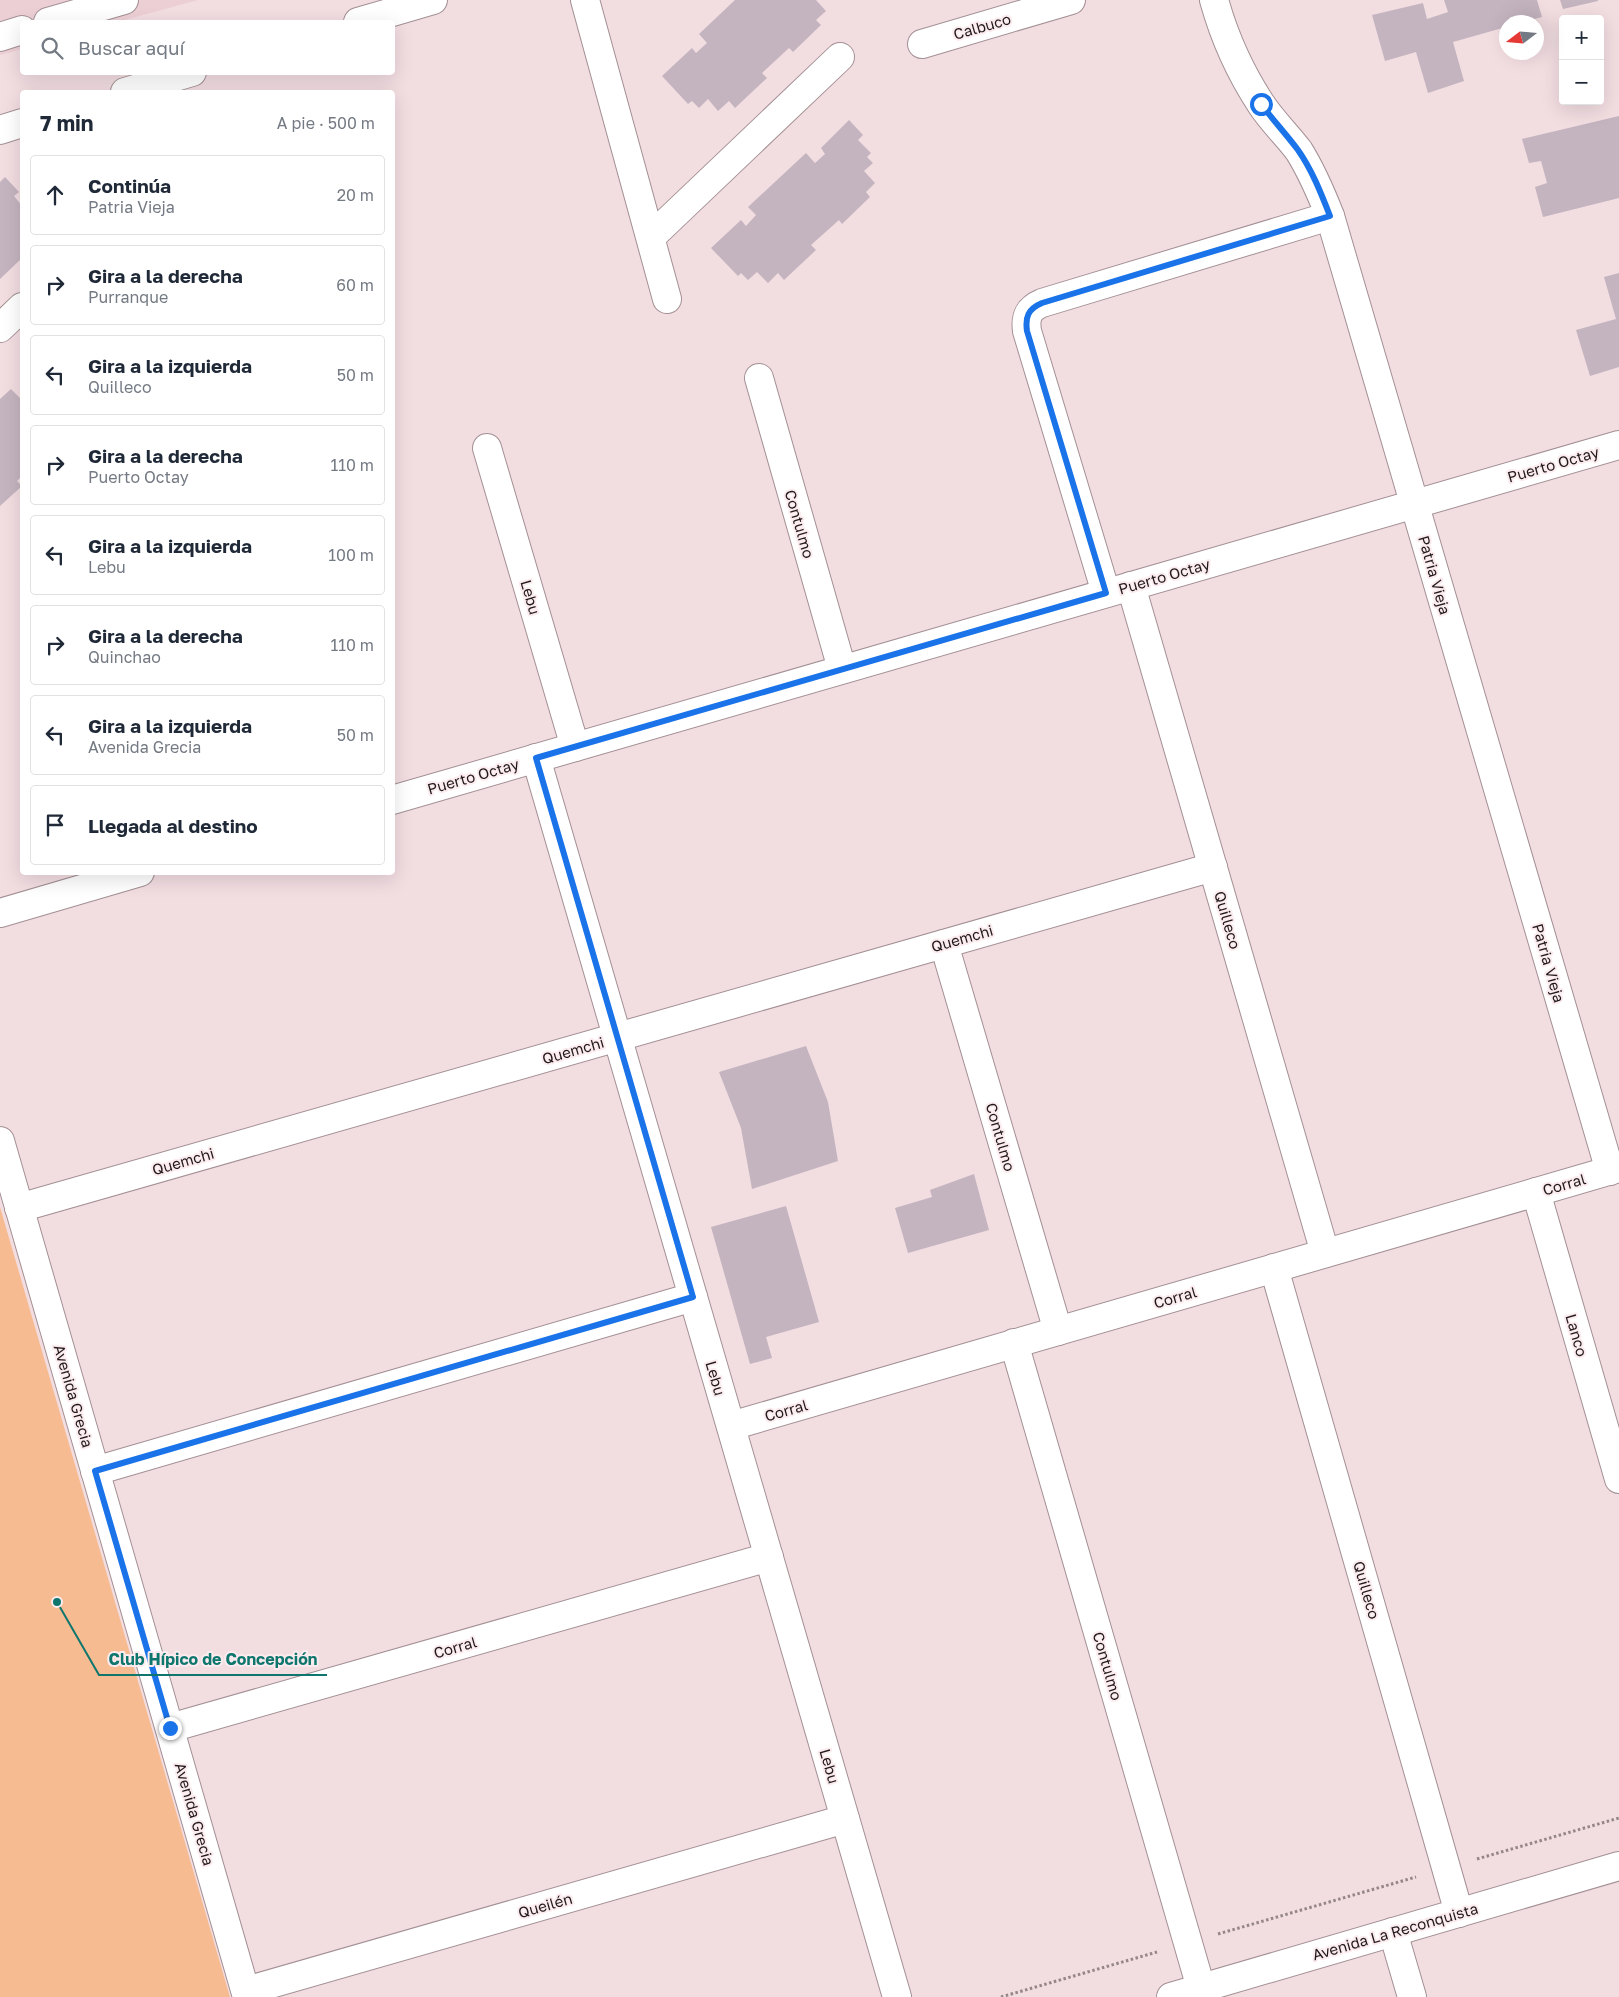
<!DOCTYPE html>
<html lang="es">
<meta charset="utf-8">
<style>
:root{--surface:#fff;--page:#f2f2f3;--text:#1f2937;--muted:#747a83;--line:#e0e1e3}
body{margin:0;font-family:"Golos Text",sans-serif;background:var(--page);color:var(--text)}
.controls{position:absolute;right:15px;top:15px;display:grid;overflow:hidden;border-radius:5px;box-shadow:0 5px 20px #0002}
.controls button{width:45px;height:45px;display:grid;place-items:center;padding:0;border:0;border-bottom:1px solid var(--line);background:var(--surface);color:var(--text);font:25px sans-serif}
.compass{position:absolute;left:1499px;top:15px;width:45px;height:45px;border-radius:50%;background:var(--surface);box-shadow:0 5px 20px #0002;rotate:254deg}
.stop{position:absolute;width:15px;height:15px;margin:-11px;border:4px solid #1a73e8;border-radius:50%;background:#fff}
.stop.end{background:#1a73e8;border-color:#fff;box-shadow:0 1px 5px #0008}
.list{margin:0;padding:0;list-style:none}
h2{display:flex;justify-content:space-between;align-items:center;height:65px;margin:0;padding:0 20px;font-size:21px}
h2 small{font-size:16px;font-weight:400;color:var(--muted)}
.list li{display:grid;grid-template-columns:32px 1fr auto;gap:15px;align-items:center;box-sizing:border-box;height:80px;margin:0 10px 10px;padding:0 10px;border:1px solid var(--line);border-radius:5px}
.list b{display:block;font-size:19px;white-space:nowrap}
.list p{margin:0;font-size:16px;white-space:nowrap;color:var(--muted)}
.list em{font-size:16px;font-style:normal;color:var(--muted)}
.icon{flex:none;width:28px;height:28px;fill:none;stroke:currentColor;stroke-width:2;stroke-linecap:round;stroke-linejoin:round}
.map{position:relative;flex:none;width:1619px;height:1997px;overflow:hidden}
.search{position:absolute;background:var(--surface);box-shadow:0 5px 20px #0002;left:20px;top:20px;width:375px;height:55px;display:flex;align-items:center;gap:12px;box-sizing:border-box;padding:0 18px;border-radius:5px;color:var(--muted);font-size:19px}
.panel{position:absolute;background:var(--surface);box-shadow:0 5px 20px #0002;left:20px;top:90px;width:375px;height:785px;border-radius:5px}
.map>svg:first-child{display:block}
.built{fill:#eccfd5}
.green{fill:#f6bb91}
.building{fill:#c4b4bf}
.lines{fill:none;stroke-linecap:round;stroke-linejoin:round}
.minor-casing{stroke:#a39094;stroke-width:30}
.major-casing{stroke:#a39094;stroke-width:30}
.path{stroke:#948689;stroke-width:3;stroke-dasharray:2.5 2.5;stroke-linecap:butt}
.minor{stroke:#fff;stroke-width:28}
.major{stroke:#fff;stroke-width:28}
.route{stroke:#1a73e8;stroke-width:6}
.labels{text-anchor:middle;dominant-baseline:central;stroke-width:4;stroke-linejoin:round;paint-order:stroke}
.street-label{font-size:15px;fill:#211a1c;stroke:#fcecef}
.leader{fill:none;stroke:#0f766e;stroke-width:2}
.callout-dot{fill:#0f766e;stroke:#fcecef;stroke-width:2}
.callout-label{font-size:16px;text-anchor:middle;font-weight:bold;fill:#0f766e;stroke:#fcecef;stroke-width:4;stroke-linejoin:round;paint-order:stroke}
</style>
<div class="map">
<svg width="1619" height="1997" viewBox="0 0 1619 1997">
<rect width="100%" height="100%" fill="#f2dde1"/>
<path class="built" d="M0,0H198L117,22H22V49L0,55Z"/>
<path class="green" d="M0,1207L230,1997H0Z"/>
<g class="building">
<path d="M735,0H816L826,11L816,20L821,25L793,52L789,48L762,73L767,78L735,108L729,101L718,111L708,99L699,108L692,101L688,104L662,76L692,48L696,53L707,43L699,34Z"/>
<path d="M1444,0H1537L1542,17L1522,22H1506V27L1453,42L1464,81L1428,93L1416,52L1385,61L1372,15L1423,3L1427,19L1448,12Z"/>
<path d="M1560,0H1598V1L1563,9Z"/>
<path d="M1619,116V198L1543,217L1535,187L1547,183L1541,161L1529,163L1522,139Z"/>
<path d="M849,120L863,135L858,140L871,153L867,157L873,163L864,171L875,183L866,192L870,197L842,224L839,220L811,245L816,250L784,280L778,273L768,283L757,272L748,280L741,273L738,276L711,248L741,220L746,226L756,215L748,207L806,153L815,163L825,154L821,148Z"/>
<path d="M5,177L19,192L14,196L22,206V225L20,228L22,231V247L21,249L22,258L0,279V182Z"/>
<path d="M1619,273V367L1590,376L1576,330L1616,319L1604,277Z"/>
<path d="M11,389L21,399L22,398V476L17,481L22,486L0,506V399Z"/>
<path d="M806,1046L828,1102L838,1161L752,1189L741,1128L719,1072Z"/>
<path d="M974,1174L989,1230L908,1253L895,1208L932,1197L930,1190Z"/>
<path d="M786,1206L819,1322L766,1337L772,1358L750,1364L711,1227Z"/>
</g>
<g class="lines">
<g class="minor-casing">
<g id="minor">
<path d="M585,0L667,299"/>
<path d="M1214,0C1224,36 1240,72 1261,104C1272,121 1287,135 1299,151C1312,172 1321,193 1330,216L1610,1171"/>
<path d="M48,22L124,0"/>
<path d="M358,22L433,0"/>
<path d="M0,37L22,30"/>
<path d="M922,44L1071,0"/>
<path d="M125,92L192,72"/>
<path d="M0,130L22,123"/>
<path d="M651,237L840,57"/>
<path d="M0,328L22,307"/>
<path d="M759,378L842,669"/>
<path d="M487,448L575,747"/>
<path d="M1131,586L1325,1253"/>
<path d="M1106,593L1027,331C1025,317 1028,309 1042,303L1330,216"/>
<path d="M536,758L897,1997"/>
<path d="M392,800L1619,445"/>
<path d="M0,913L140,872"/>
<path d="M944,944L1058,1331"/>
<path d="M0,1141L247,1997"/>
<path d="M1536,1192L1619,1479"/>
<path d="M19,1208L1213,867"/>
<path d="M1274,1268L1459,1913"/>
<path d="M1014,1343L1201,1988"/>
<path d="M731,1426L1619,1168"/>
<path d="M95,1471L693,1297"/>
<path d="M170,1728L769,1557"/>
<path d="M1393,1932L1412,1997"/>
<path d="M246,1991L845,1819"/>
</g>
</g>
<g class="major-casing">
<path id="major" d="M1171,1997L1619,1866"/>
</g>
<g class="path">
<path d="M1477,1859L1619,1818"/>
<path d="M1218,1934L1416,1877"/>
<path d="M1001,1997L1157,1952"/>
</g>
<use href="#minor" class="minor"/>
<use href="#major" class="major"/>
</g>
<g class="lines">
<path class="route" d="M170,1728L95,1471L693,1297L536,758L1106,593L1027,331C1025,317 1028,309 1042,303L1330,216C1321,193 1312,170 1298,150C1286,134 1273,120 1261,104"/>
</g>
<g class="labels">
<g class="street-label">
<text transform="translate(982 26) rotate(-16)">Calbuco</text>
<text transform="translate(1553 464) rotate(-16)">Puerto Octay</text>
<text transform="translate(800 524) rotate(74)">Contulmo</text>
<text transform="translate(1435 575) rotate(74)">Patria Vieja</text>
<text transform="translate(1164 576) rotate(-16)">Puerto Octay</text>
<text transform="translate(531 597) rotate(74)">Lebu</text>
<text transform="translate(473 776) rotate(-16)">Puerto Octay</text>
<text transform="translate(1228 920) rotate(74)">Quilleco</text>
<text transform="translate(962 938) rotate(-16)">Quemchi</text>
<text transform="translate(1549 963) rotate(74)">Patria Vieja</text>
<text transform="translate(573 1050) rotate(-16)">Quemchi</text>
<text transform="translate(1001 1137) rotate(74)">Contulmo</text>
<text transform="translate(183 1161) rotate(-16)">Quemchi</text>
<text transform="translate(1564 1184) rotate(-16)">Corral</text>
<text transform="translate(1175 1297) rotate(-16)">Corral</text>
<text transform="translate(1577 1335) rotate(74)">Lanco</text>
<text transform="translate(716 1378) rotate(74)">Lebu</text>
<text transform="translate(74 1396) rotate(74)">Avenida Grecia</text>
<text transform="translate(786 1410) rotate(-16)">Corral</text>
<text transform="translate(1367 1590) rotate(74)">Quilleco</text>
<text transform="translate(455 1647) rotate(-16)">Corral</text>
<text transform="translate(1108 1666) rotate(74)">Contulmo</text>
<text transform="translate(830 1766) rotate(74)">Lebu</text>
<text transform="translate(195 1814) rotate(74)">Avenida Grecia</text>
<text transform="translate(545 1905) rotate(-16)">Queilén</text>
<text transform="translate(1395 1931) rotate(-16)">Avenida La Reconquista</text>
</g>
</g>
<path class="leader" d="M57 1602L99 1675H327"/>
<circle class="callout-dot" cx="57" cy="1602" r="5"/>
<g class="callout-label">
<text x="213" y="1665">Club Hípico de Concepción</text>
</g>
</svg>
<div class="controls">
<button>+</button>
<button>−</button>
</div>
<svg class="compass" viewBox="-18 -18 36 36"><path d="M0-13l5 13h-10z" fill="#e53935"/><path d="M0 13l5-13h-10z" fill="#747a83"/></svg>
<div class="stop" style="left:1261px;top:104px"></div>
<div class="stop end" style="left:170px;top:1728px"></div>
<div class="search"><svg class="icon" aria-label="search" viewBox="0 0 24 24"><circle cx="10" cy="10" r="6"/><path d="M15 15l6 6"/></svg>Buscar aquí</div>
<section class="panel">
<h2>7 min<small>A pie · 500 m</small></h2>
<ul class="list">
<li><svg class="icon" aria-label="ahead" viewBox="0 0 24 24"><path d="M12 20V5M6 11l6-6 6 6"/></svg><div><b>Continúa</b><p>Patria Vieja</p></div><em>20 m</em></li>
<li><svg class="icon" aria-label="right" viewBox="0 0 24 24"><path d="M7 20v-9h11M14 6l5 5-5 5"/></svg><div><b>Gira a la derecha</b><p>Purranque</p></div><em>60 m</em></li>
<li><svg class="icon" aria-label="left" viewBox="0 0 24 24"><path d="M17 20v-9H6M10 6l-5 5 5 5"/></svg><div><b>Gira a la izquierda</b><p>Quilleco</p></div><em>50 m</em></li>
<li><svg class="icon" aria-label="right" viewBox="0 0 24 24"><path d="M7 20v-9h11M14 6l5 5-5 5"/></svg><div><b>Gira a la derecha</b><p>Puerto Octay</p></div><em>110 m</em></li>
<li><svg class="icon" aria-label="left" viewBox="0 0 24 24"><path d="M17 20v-9H6M10 6l-5 5 5 5"/></svg><div><b>Gira a la izquierda</b><p>Lebu</p></div><em>100 m</em></li>
<li><svg class="icon" aria-label="right" viewBox="0 0 24 24"><path d="M7 20v-9h11M14 6l5 5-5 5"/></svg><div><b>Gira a la derecha</b><p>Quinchao</p></div><em>110 m</em></li>
<li><svg class="icon" aria-label="left" viewBox="0 0 24 24"><path d="M17 20v-9H6M10 6l-5 5 5 5"/></svg><div><b>Gira a la izquierda</b><p>Avenida Grecia</p></div><em>50 m</em></li>
<li><svg class="icon" aria-label="arrive" viewBox="0 0 24 24"><path d="M6 21V4h12l-3 4 3 4H6"/></svg><div><b>Llegada al destino</b></div></li>
</ul>
</section>
</div>
